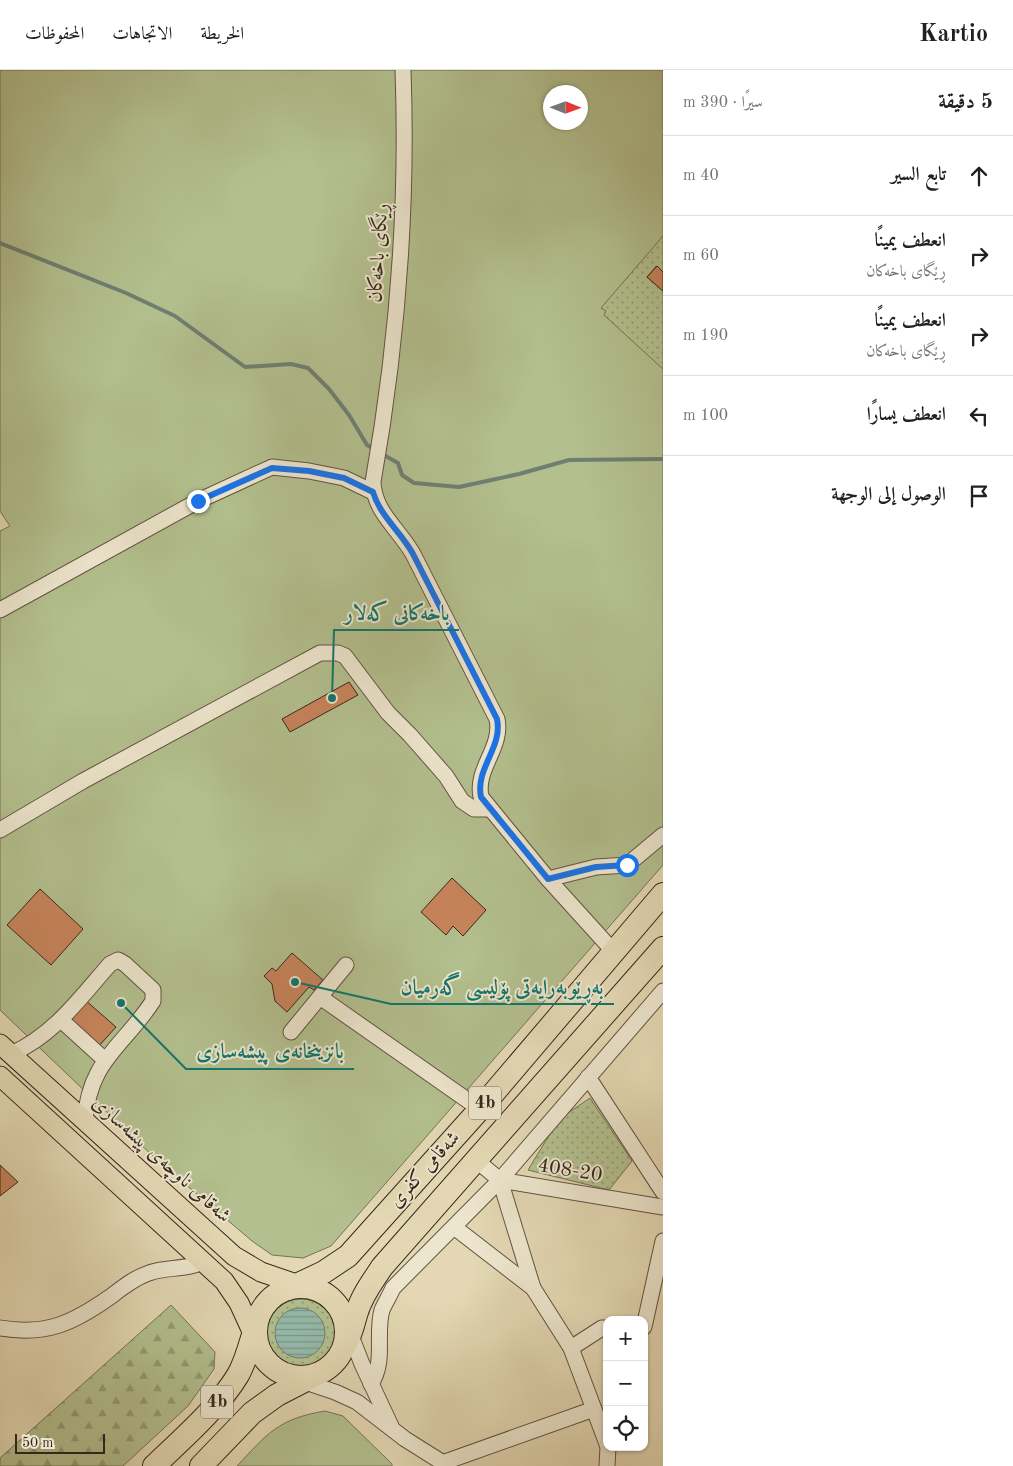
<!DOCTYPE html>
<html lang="ar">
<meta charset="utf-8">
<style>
:root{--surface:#fff;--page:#f2f2f2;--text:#202124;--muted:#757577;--line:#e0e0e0}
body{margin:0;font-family:"Old Standard TT",Amiri,serif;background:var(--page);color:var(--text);direction:rtl}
.controls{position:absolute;right:15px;bottom:15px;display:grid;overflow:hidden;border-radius:10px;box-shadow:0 1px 4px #0004}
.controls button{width:45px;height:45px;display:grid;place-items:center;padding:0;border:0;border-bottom:1px solid var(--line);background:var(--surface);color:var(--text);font:25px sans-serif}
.compass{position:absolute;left:543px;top:15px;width:45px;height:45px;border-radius:50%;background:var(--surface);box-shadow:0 1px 4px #0004;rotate:91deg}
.scale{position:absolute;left:15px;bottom:12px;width:90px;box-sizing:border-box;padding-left:5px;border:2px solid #36271c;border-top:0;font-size:14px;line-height:18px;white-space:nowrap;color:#36271c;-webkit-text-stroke:4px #ede6ce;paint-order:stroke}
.stop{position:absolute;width:15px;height:15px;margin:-11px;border:4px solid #1a73e8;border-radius:50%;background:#fff}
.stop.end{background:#1a73e8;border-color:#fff;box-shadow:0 1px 5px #0008}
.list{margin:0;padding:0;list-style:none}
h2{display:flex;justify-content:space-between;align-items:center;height:65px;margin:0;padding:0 20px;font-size:21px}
h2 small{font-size:16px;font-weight:400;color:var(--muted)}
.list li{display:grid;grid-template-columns:32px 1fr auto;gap:15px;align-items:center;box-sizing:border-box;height:80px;padding:0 20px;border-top:1px solid var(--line)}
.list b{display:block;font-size:19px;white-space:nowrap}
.list p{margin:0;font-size:16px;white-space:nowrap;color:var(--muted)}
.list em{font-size:16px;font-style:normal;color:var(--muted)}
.icon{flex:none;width:28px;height:28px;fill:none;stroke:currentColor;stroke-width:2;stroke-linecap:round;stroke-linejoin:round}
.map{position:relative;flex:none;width:663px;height:1396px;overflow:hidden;direction:ltr}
header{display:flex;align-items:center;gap:30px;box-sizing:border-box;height:70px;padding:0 25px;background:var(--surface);border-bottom:1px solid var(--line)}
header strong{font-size:24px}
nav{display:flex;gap:28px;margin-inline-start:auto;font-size:18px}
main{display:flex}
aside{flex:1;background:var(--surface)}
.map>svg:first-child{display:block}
.green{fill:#b3bf8e;stroke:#747355;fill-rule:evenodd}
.forest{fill:url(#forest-firs);stroke:#747355}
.garden{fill:url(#garden-dots);stroke:#747355}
.water{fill:url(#water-rules);stroke:#6f7f72}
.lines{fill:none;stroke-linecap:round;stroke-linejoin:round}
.stream{stroke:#6f7f72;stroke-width:4}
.building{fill:#c8845b;stroke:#36271c}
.minor-casing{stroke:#615342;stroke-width:17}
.major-casing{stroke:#36271c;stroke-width:21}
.highway-casing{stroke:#36271c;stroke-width:24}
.minor{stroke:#ede6ce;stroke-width:15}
.major{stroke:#e3d8b3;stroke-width:19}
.highway{stroke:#e3d8b3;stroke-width:22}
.route{stroke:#1a73e8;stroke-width:6}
.labels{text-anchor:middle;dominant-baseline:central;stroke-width:4;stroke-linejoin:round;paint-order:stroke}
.shield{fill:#ede6ce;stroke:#6d6051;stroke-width:1}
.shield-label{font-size:19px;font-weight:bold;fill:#36271c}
.street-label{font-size:20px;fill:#36271c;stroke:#ede6ce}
.leader{fill:none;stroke:#0f766e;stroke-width:2}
.callout-dot{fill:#0f766e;stroke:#ede6ce;stroke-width:2}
.callout-label{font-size:21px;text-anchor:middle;font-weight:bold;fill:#0f766e;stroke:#ede6ce;stroke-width:4;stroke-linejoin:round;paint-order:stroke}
</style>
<header>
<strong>Kartio</strong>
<nav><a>الخريطة</a><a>الاتجاهات</a><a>المحفوظات</a></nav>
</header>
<main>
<aside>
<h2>5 دقيقة<small>سيرًا · 390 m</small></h2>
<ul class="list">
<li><svg class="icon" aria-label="ahead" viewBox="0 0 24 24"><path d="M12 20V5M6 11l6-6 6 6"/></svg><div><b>تابع السير</b></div><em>40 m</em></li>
<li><svg class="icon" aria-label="right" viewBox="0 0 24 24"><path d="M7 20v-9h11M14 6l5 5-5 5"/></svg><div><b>انعطف يمينًا</b><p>ڕێگای باخەکان</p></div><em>60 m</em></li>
<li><svg class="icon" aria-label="right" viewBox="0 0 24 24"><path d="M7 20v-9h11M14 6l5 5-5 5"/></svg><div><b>انعطف يمينًا</b><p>ڕێگای باخەکان</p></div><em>190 m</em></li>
<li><svg class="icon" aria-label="left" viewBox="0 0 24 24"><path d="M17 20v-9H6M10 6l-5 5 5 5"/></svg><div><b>انعطف يسارًا</b></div><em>100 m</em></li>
<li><svg class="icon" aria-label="arrive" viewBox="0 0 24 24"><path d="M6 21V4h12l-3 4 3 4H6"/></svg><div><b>الوصول إلى الوجهة</b></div></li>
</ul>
</aside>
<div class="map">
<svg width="663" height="1396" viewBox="0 0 663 1396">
<defs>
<pattern id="forest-firs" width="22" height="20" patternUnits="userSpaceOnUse" patternTransform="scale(1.25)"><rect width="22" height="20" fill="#b3bf8e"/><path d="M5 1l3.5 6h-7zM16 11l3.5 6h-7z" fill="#929b73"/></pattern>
<pattern id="garden-dots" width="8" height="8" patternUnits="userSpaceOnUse" patternTransform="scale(1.25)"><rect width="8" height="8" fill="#b3bf8e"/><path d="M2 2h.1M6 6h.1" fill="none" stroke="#929b73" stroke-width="1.8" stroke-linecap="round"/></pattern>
<pattern id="water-rules" width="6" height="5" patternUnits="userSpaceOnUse" patternTransform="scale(1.25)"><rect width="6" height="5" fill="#95baab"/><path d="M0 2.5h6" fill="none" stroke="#7a978a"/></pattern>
</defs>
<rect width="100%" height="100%" fill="#e3d8b3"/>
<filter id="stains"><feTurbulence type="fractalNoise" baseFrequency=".004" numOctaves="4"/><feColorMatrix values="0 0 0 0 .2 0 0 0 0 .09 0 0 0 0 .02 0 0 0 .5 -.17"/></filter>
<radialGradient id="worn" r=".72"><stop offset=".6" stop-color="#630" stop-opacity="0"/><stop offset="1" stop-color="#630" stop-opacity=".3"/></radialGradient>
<g class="green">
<path d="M0,0H663V795L331,1176L303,1188L272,1185L252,1171L157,1090L0,940V461L10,456L0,441ZM550,22H580V52H550Z"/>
<path d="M325,1341L343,1346L392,1394V1396H237C268,1363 278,1349 325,1341Z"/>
</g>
<path class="forest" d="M171,1235L215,1282L214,1299L188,1336L123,1396H0V1388Z"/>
<g class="garden">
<path d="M663,166V202L656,196L647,207L663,221V299L604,245L606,241L601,238Z"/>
<path d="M590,1028L632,1091L609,1120L528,1100L559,1049Z"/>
<circle cx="301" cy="1263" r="34"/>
</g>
<circle class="water" cx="300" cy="1263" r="25"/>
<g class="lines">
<g class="stream">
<path d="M0,173L126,223L175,246L245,297L291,294L308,298L329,319L349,345L367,375L374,379"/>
<path d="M382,384L398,393L402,405L414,413L459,417L519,404L569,390L663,389"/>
</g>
</g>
<g class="building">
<path d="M657,196L663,202V221L647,207Z"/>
<path d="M349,612L358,625L290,662L282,649Z"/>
<path d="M452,808L486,840L463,866L453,856L446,865L421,842Z"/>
<path d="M40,819L83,859L51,895L7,855Z"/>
<path d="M292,883L323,910L314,920L309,917L287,942L275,931L272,914L264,906L272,898L276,901Z"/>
<path d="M85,930L116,957L98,977L68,949Z"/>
<path d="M0,1095L18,1112L0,1126Z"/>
</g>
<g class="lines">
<g class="minor-casing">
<g id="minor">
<path d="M403,0C408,137 397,277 373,412C374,442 399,459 413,484L497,649C503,678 475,698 481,727L548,809L614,882"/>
<path d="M0,540L198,431L272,397L309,401L344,408L373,422"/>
<path d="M0,760L83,711L320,583H338L345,586L388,643L410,665L446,706L462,731L474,739H489"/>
<path d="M548,809L596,797L627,795L663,765"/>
<path d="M320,927L480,1039"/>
<path d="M61,950L105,990"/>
<path d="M291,962L346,895"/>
<path d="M11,984C54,965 80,928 110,894L118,890L125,894L153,920V931C123,977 89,990 85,1051"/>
<path d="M588,1007L663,1122"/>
<path d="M477,1091L500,1110L663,1137"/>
<path d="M500,1110L533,1218L571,1278L607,1374"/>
<path d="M454,1157L533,1218"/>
<path d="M644,1257L663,1171"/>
<path d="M0,1258C46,1266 73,1253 110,1227C122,1218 134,1208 149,1203C167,1196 186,1201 204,1191"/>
<path d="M349,1261L362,1294L391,1356"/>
<path d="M571,1278L602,1258H607"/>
<path d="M299,1310L335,1322L357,1332L405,1369L448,1396"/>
<path d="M371,1314C386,1290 375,1265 382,1240C385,1233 390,1225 393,1218L500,1110L663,921"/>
<path d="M442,1393L594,1339"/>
<path d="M607,1396L608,1377"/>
</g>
</g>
<g class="major-casing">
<g id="major">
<path d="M0,974L234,1186L261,1202L305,1217"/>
<path d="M0,1006L224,1211L239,1233L256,1270"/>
</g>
</g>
<g class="highway-casing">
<g id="highway">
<circle cx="301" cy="1262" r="45"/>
<path d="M288,1219L324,1202L348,1186L480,1039L663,824"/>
<path d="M345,1275C352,1264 353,1254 357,1242C362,1225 373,1211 382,1197L663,878"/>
<path d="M154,1396C181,1370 219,1337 238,1305C246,1291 250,1274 255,1258"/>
<path d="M201,1396L252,1343L277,1325L312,1307"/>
</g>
</g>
<use href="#minor" class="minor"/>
<use href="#major" class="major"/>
<use href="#highway" class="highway"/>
</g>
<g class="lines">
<path class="route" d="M198,431L272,398L309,401L344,408L373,422C380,446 401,462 413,484L497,649C503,678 475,698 481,727L548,809L596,797L627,795"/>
</g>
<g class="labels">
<g class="shield">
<rect x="469" y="1016.5" width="32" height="33" rx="4"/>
<rect x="201" y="1315.5" width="32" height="33" rx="4"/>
</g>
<g class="shield-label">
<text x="485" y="1033">4b</text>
<text x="217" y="1332">4b</text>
</g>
<g class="street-label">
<text transform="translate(379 183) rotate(-86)">ڕێگای باخەکان</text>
<text transform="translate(161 1090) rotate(42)">شەقامی ناوچەی پیشەسازی</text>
<text transform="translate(425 1100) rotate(-48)">شەقامی کفری</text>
<text transform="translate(570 1101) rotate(9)">408-20</text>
</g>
</g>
<path class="leader" d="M332 628L334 560H459M295 912L391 934H614M121 933L186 999H354"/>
<g class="callout-dot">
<circle cx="332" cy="628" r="5"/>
<circle cx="295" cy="912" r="5"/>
<circle cx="121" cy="933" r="5"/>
</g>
<g class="callout-label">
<text x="397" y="550">باخەکانی کەلار</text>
<text x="502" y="924">بەڕێوبەرایەتی پۆلیسی گەرمیان</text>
<text x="270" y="988">بانزینخانەی پیشەسازی</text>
</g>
<rect width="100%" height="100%" filter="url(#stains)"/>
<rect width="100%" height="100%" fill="url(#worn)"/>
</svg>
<div class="controls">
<button>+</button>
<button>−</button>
<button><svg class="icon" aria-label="locate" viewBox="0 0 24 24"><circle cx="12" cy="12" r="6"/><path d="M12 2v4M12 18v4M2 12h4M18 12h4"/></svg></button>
</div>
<svg class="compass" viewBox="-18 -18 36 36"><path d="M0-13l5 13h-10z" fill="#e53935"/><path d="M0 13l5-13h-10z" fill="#757577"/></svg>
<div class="scale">50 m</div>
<div class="stop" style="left:627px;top:795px"></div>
<div class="stop end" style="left:198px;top:431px"></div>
</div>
</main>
